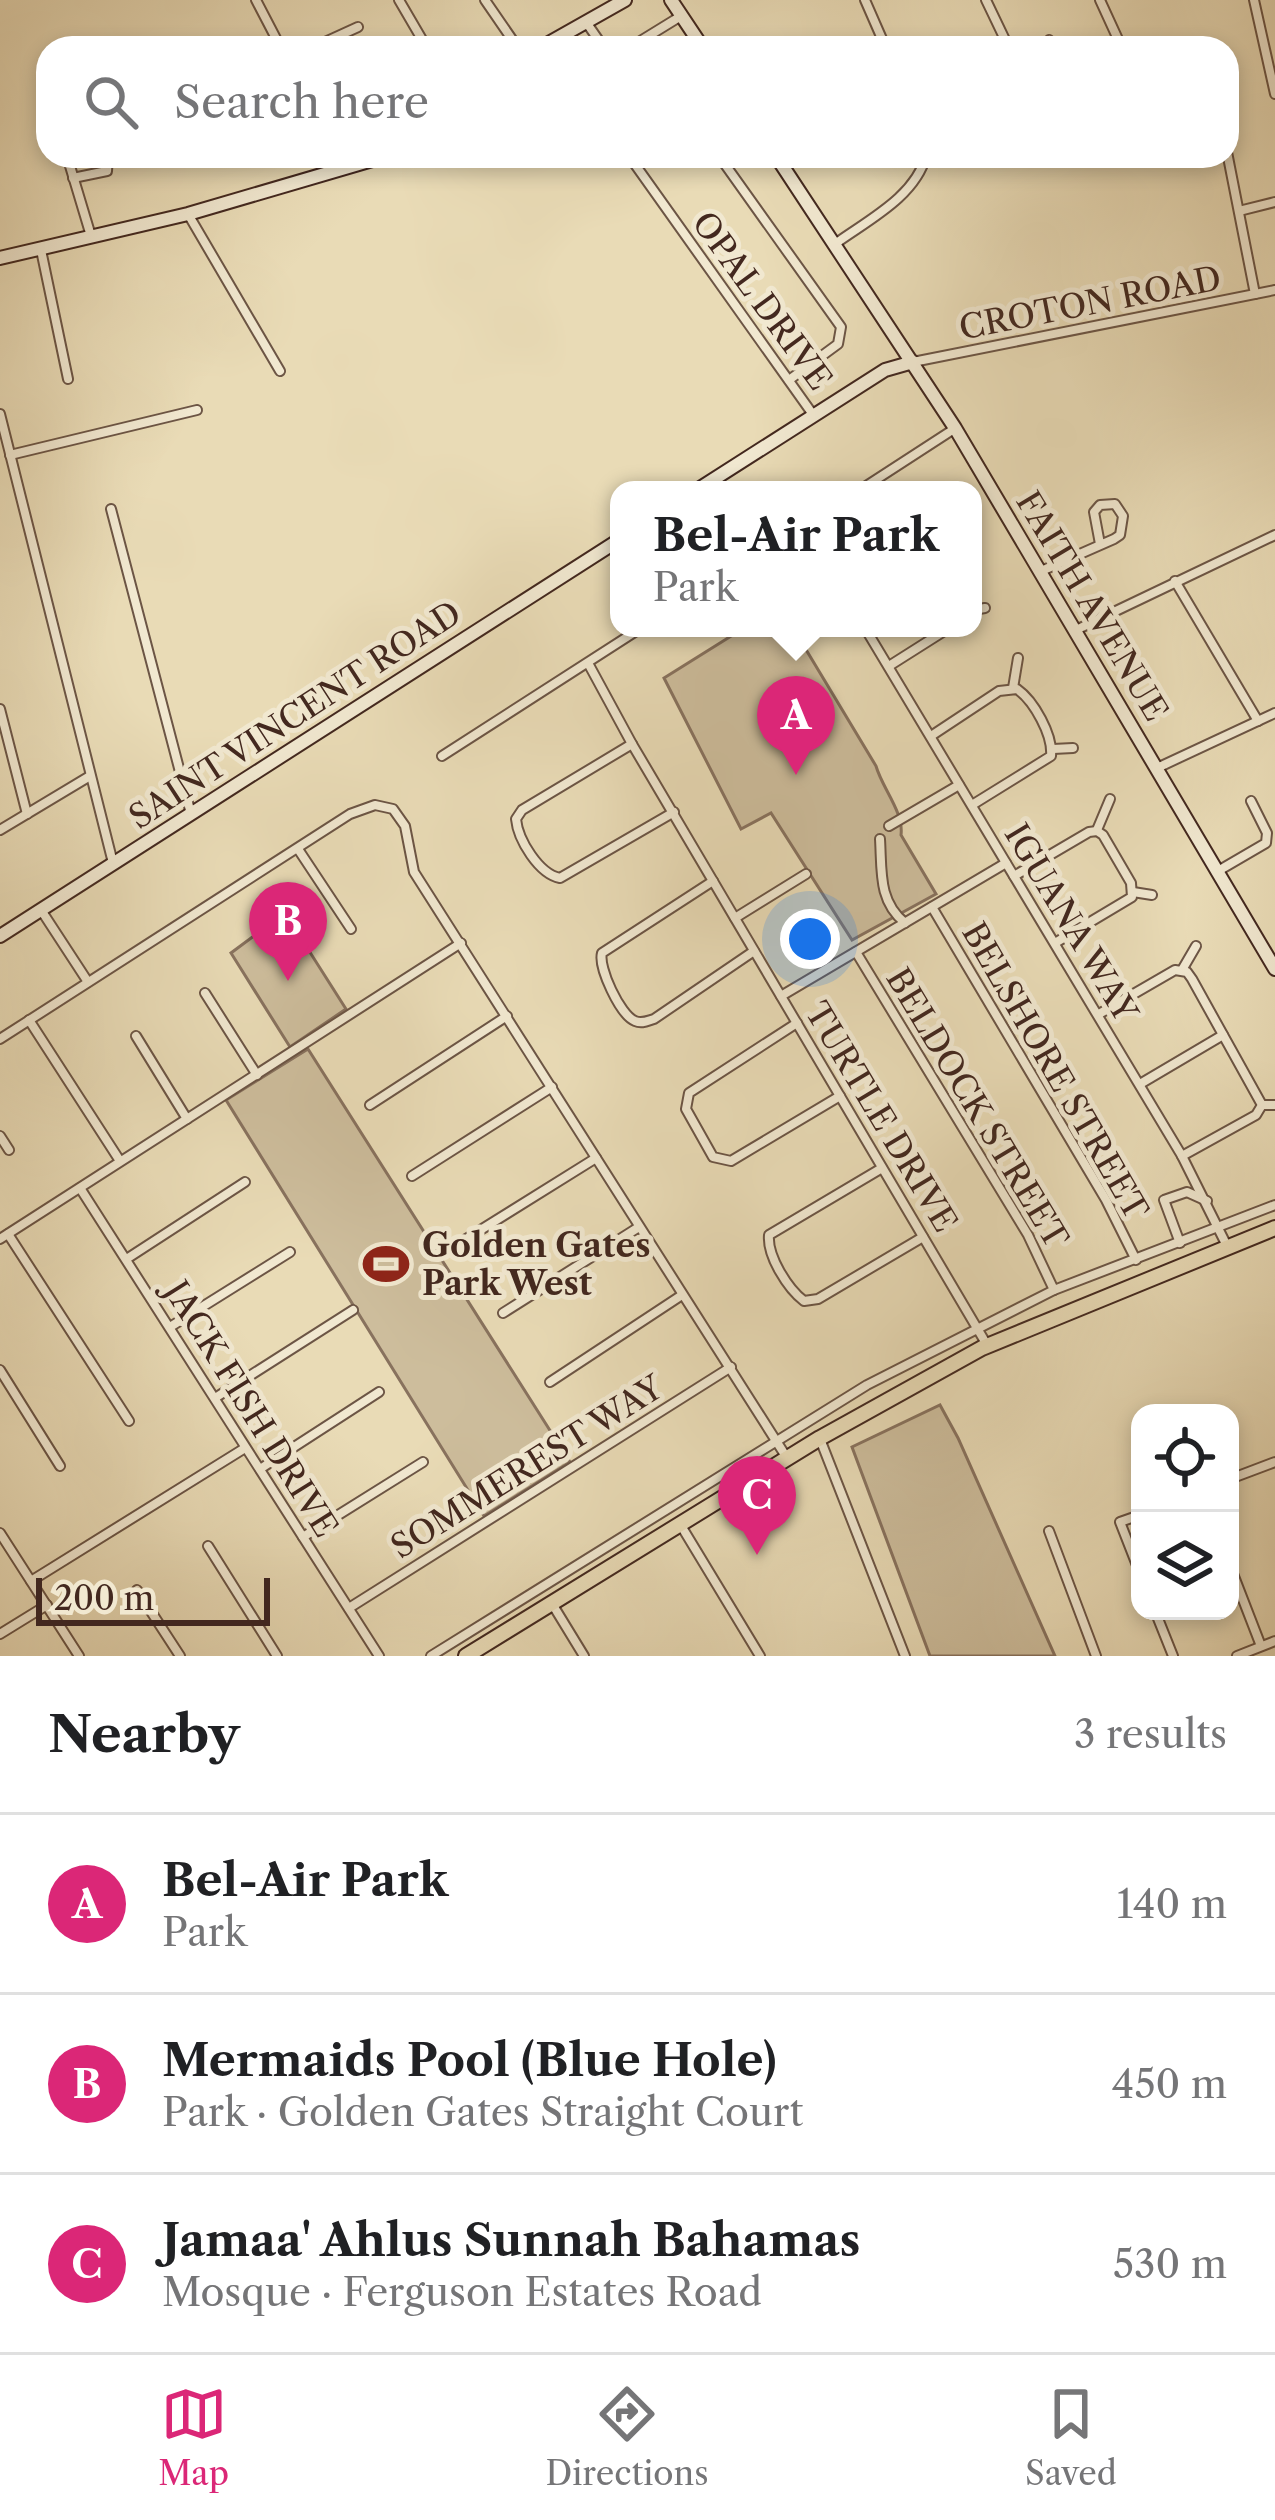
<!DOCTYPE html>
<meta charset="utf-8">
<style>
:root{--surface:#fff;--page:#f6f6f6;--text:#202124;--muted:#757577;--line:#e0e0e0;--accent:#db2777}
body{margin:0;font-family:"Libre Caslon Text",serif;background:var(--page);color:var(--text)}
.controls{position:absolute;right:36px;bottom:36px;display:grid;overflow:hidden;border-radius:24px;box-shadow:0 6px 18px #0003}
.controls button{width:108px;height:108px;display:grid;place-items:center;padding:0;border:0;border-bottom:3px solid var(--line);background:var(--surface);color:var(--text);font:60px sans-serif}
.scale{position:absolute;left:36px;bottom:30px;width:234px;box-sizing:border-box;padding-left:12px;border:6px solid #43281f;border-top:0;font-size:33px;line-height:42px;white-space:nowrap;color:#43281f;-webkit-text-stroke:9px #f1e8d0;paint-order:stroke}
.you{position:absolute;left:810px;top:939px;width:42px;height:42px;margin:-30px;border:9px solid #fff;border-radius:50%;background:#1a73e8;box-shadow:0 0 0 18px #1a73e833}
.badge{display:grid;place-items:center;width:78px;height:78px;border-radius:50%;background:var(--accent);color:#fff;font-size:39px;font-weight:700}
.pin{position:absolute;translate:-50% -99px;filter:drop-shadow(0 3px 6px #0008)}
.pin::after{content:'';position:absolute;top:63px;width:42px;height:36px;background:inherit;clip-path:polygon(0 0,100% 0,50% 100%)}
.popup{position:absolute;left:610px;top:481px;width:372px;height:156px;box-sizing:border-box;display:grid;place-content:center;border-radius:24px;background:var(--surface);filter:drop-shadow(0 3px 9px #0005);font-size:39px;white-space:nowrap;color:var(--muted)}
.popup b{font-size:45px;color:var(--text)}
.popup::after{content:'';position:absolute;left:50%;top:100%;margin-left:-24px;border:24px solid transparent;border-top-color:var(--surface)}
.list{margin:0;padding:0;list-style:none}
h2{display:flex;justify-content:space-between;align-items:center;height:156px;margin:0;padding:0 48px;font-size:51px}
h2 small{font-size:39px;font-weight:400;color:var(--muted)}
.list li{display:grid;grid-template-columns:78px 1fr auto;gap:36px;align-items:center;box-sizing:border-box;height:180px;padding:0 48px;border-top:3px solid var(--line)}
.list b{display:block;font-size:45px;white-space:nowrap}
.list p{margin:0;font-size:39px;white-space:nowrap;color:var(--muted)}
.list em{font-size:39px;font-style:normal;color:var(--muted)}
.icon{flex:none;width:66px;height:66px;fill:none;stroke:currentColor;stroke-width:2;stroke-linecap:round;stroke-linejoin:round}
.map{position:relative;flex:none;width:1275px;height:1656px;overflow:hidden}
.search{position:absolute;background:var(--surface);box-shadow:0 6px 18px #0003;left:36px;right:36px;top:36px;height:132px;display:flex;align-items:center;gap:30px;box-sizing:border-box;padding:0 42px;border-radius:36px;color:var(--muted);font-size:45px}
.sheet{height:696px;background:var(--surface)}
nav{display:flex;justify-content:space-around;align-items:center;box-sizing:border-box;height:168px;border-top:3px solid var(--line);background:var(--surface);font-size:33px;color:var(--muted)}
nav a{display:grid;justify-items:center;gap:6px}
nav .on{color:var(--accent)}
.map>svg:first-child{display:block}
.green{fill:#cdbd9c;stroke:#88725e;stroke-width:3}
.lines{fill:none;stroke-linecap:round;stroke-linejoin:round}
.street-casing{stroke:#6c5545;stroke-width:12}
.secondary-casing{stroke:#43281f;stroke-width:16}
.primary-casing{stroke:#43281f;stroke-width:18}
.street{stroke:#f1e8d0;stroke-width:8}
.secondary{stroke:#f1e8d0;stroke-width:12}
.primary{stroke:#e9dbb6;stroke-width:14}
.labels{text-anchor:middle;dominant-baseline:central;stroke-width:10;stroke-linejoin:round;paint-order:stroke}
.street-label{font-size:33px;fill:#43281f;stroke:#f1e8d0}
.poi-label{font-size:33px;font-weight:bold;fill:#43281f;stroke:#f1e8d0;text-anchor:start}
</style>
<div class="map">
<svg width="1275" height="1656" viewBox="0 0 1275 1656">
<rect width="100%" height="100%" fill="#e9dbb6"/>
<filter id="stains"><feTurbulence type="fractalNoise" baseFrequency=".00167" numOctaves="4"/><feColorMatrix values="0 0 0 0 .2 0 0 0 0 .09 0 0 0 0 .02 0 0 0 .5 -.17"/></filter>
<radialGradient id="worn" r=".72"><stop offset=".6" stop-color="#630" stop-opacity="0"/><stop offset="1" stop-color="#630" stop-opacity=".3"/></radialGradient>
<g class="green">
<path d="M744,628H793L876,766C882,788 904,812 901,835L936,894L852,940L771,813L741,829L664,678Z"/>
<path d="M285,913L346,1009L290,1047L231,953Z"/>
<path d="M308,1049L570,1462L484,1516L226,1100Z"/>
<path d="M940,1405L958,1438L1055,1656H930L852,1447Z"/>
</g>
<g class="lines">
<g class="street-casing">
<g id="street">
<path d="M256,0L281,48"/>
<path d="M399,0L427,48"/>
<path d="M485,0L518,48"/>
<path d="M865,0L886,48"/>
<path d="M986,0L1009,48"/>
<path d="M1100,0L1122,48"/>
<path d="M1254,0L1275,94"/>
<path d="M586,22L604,48"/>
<path d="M1049,40L1053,48"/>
<path d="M312,48L358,27"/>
<path d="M629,48L681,16"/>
<path d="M1227,152L1255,294"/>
<path d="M67,156L91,236"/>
<path d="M629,156L814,416"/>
<path d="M719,156L841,327L838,344L789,380"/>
<path d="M73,178L107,171L108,156"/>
<path d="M1239,211L1275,202"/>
<path d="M188,214L280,371"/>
<path d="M835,244C868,220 915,197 926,156"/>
<path d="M41,250L68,379"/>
<path d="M913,362L1275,290"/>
<path d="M0,414L113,863"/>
<path d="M10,455L197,410"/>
<path d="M860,490L954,429"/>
<path d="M111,509L191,814"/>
<path d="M1039,572L1114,539L1120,535L1123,516L1115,504L1100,505L1094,512L1100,544"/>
<path d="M1175,581L1258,721"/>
<path d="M973,610L985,608"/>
<path d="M865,628L1182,1156L1227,1246"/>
<path d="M1076,630L1275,535"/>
<path d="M588,663L632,744L987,1345"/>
<path d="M889,666L949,628"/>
<path d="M1013,688L1018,658"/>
<path d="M0,709L27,814"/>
<path d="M931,736L999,691L1017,689C1034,701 1053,735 1051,756L972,805"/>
<path d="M632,744L522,810L516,819C518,840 539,874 560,878L674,812"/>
<path d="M1053,749L1073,748"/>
<path d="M442,756L641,628"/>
<path d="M1157,768L1275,713"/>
<path d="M889,826L959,785"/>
<path d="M0,830L90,776"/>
<path d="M1097,830L1110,799"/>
<path d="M880,839C882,871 878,901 905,923"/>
<path d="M298,849L351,929"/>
<path d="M1218,871L1266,843L1267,833L1251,801"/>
<path d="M1014,876L1089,832L1097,831L1103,835L1131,883L1132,897L1055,943"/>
<path d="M713,881L602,953C598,967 620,1015 635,1021C642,1024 647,1021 654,1019L754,951"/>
<path d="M1133,892L1152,895"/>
<path d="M932,907L1106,1200L1136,1260"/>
<path d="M41,910L88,982"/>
<path d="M735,918L806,874"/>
<path d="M856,952L1028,1235L1054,1290"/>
<path d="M1182,970L1196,946"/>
<path d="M205,993L257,1075"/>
<path d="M781,996L1006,863"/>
<path d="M1099,1014L1175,970L1187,972L1192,979L1262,1105L1256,1115L1182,1156"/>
<path d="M29,1020L120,1161"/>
<path d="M797,1023L689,1093L686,1109L713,1157L731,1161L840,1096"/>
<path d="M136,1036L187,1119"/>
<path d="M0,1039L350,814L375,805L393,809L405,826L414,872L787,1458"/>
<path d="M1140,1084L1223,1035"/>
<path d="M370,1105L507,1016"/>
<path d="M1262,1105H1275"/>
<path d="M0,1136L9,1150"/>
<path d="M882,1168L769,1235C767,1256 788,1289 804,1301L818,1299L923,1237"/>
<path d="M412,1176L552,1087"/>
<path d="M80,1188L379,1656"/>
<path d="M8,1234L129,1421"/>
<path d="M0,1239L461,943"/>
<path d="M1180,1243L1164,1200L1187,1192L1207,1201"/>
<path d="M442,1254L596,1158"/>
<path d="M128,1258L245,1182"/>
<path d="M503,1313L639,1227"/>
<path d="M170,1327L290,1252"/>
<path d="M0,1370L60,1466"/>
<path d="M550,1382L682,1295"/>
<path d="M215,1398L353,1310"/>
<path d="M820,1439L905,1656"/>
<path d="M260,1469L379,1392"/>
<path d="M1230,1479L1275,1462"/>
<path d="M1140,1515L1120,1522L1140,1573"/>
<path d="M680,1524L760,1656"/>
<path d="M1049,1531L1096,1656"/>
<path d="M0,1533L79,1656"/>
<path d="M303,1537L423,1462"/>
<path d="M208,1546L277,1656"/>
<path d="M1230,1566L1261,1646"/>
<path d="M31,1581L245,1448"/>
<path d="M137,1590L180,1656"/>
<path d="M551,1602L584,1656"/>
<path d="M349,1608L731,1367"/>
<path d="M1155,1611L1173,1656"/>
<path d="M0,1634L47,1605"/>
<path d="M431,1656L867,1385L1054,1290L1275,1205"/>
<path d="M1237,1656L1275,1641"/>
</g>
</g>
<g class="secondary-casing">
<g id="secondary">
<path d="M671,0L703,48"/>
<path d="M540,48L625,0"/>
<path d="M776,156L955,428L1275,969"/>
<path d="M0,258L188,214L386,156"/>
<path d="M697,490L885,370L913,362"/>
<path d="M0,936L619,540"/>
</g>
</g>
<g class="primary-casing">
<path id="primary" d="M466,1656L820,1438L982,1348L1275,1228"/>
</g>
<use href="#street" class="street"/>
<use href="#secondary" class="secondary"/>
<use href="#primary" class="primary"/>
</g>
<defs>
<g id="stadium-bare" transform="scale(3.6)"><path d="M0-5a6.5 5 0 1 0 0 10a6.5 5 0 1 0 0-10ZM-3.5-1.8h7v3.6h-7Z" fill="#8f2418" stroke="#f1e8d0" stroke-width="2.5" paint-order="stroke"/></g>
</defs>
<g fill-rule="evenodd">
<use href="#stadium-bare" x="386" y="1264"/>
</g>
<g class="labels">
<g class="street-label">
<text transform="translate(762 301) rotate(54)">OPAL DRIVE</text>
<text transform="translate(1090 303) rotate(-11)">CROTON ROAD</text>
<text transform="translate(1092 606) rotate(59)">FAITH AVENUE</text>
<text transform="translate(295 715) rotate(-33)">SAINT VINCENT ROAD</text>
<text transform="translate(1071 923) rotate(59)">IGUANA WAY</text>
<text transform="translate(1055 1071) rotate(60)">BELSHORE STREET</text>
<text transform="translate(977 1108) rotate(59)">BELDOCK STREET</text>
<text transform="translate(881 1117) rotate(59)">TURTLE DRIVE</text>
<text transform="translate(251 1409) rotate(58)">JACK FISH DRIVE</text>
<text transform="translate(527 1467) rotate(-32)">SOMMEREST WAY</text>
</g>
<g class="poi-label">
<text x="422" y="1245">Golden Gates<tspan x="422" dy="38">Park West</tspan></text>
</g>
</g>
<rect width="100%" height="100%" filter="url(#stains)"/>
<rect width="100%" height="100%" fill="url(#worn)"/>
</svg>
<div class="controls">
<button><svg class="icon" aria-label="locate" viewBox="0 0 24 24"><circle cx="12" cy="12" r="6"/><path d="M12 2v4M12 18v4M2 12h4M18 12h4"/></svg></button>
<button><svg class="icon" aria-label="layers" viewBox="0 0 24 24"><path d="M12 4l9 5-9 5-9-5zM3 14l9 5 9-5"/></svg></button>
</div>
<div class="scale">200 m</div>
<div class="you"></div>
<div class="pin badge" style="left:796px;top:775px">A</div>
<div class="popup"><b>Bel-Air Park</b>Park</div>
<div class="pin badge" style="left:288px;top:981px">B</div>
<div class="pin badge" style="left:757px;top:1555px">C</div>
<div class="search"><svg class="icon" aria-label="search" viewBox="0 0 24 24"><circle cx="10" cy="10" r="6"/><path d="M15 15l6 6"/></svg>Search here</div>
</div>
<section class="sheet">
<h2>Nearby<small>3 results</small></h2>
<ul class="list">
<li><span class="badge">A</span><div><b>Bel-Air Park</b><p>Park</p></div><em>140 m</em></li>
<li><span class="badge">B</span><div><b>Mermaids Pool (Blue Hole)</b><p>Park · Golden Gates Straight Court</p></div><em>450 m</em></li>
<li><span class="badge">C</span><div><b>Jamaa' Ahlus Sunnah Bahamas</b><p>Mosque · Ferguson Estates Road</p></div><em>530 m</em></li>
</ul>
</section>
<nav>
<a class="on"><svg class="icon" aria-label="map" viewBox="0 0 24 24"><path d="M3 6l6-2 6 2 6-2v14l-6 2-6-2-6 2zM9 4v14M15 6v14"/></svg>Map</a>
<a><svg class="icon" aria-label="directions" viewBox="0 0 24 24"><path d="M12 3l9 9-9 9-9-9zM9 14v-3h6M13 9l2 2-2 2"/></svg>Directions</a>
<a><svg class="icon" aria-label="saved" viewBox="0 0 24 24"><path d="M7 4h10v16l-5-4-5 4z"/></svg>Saved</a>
</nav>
